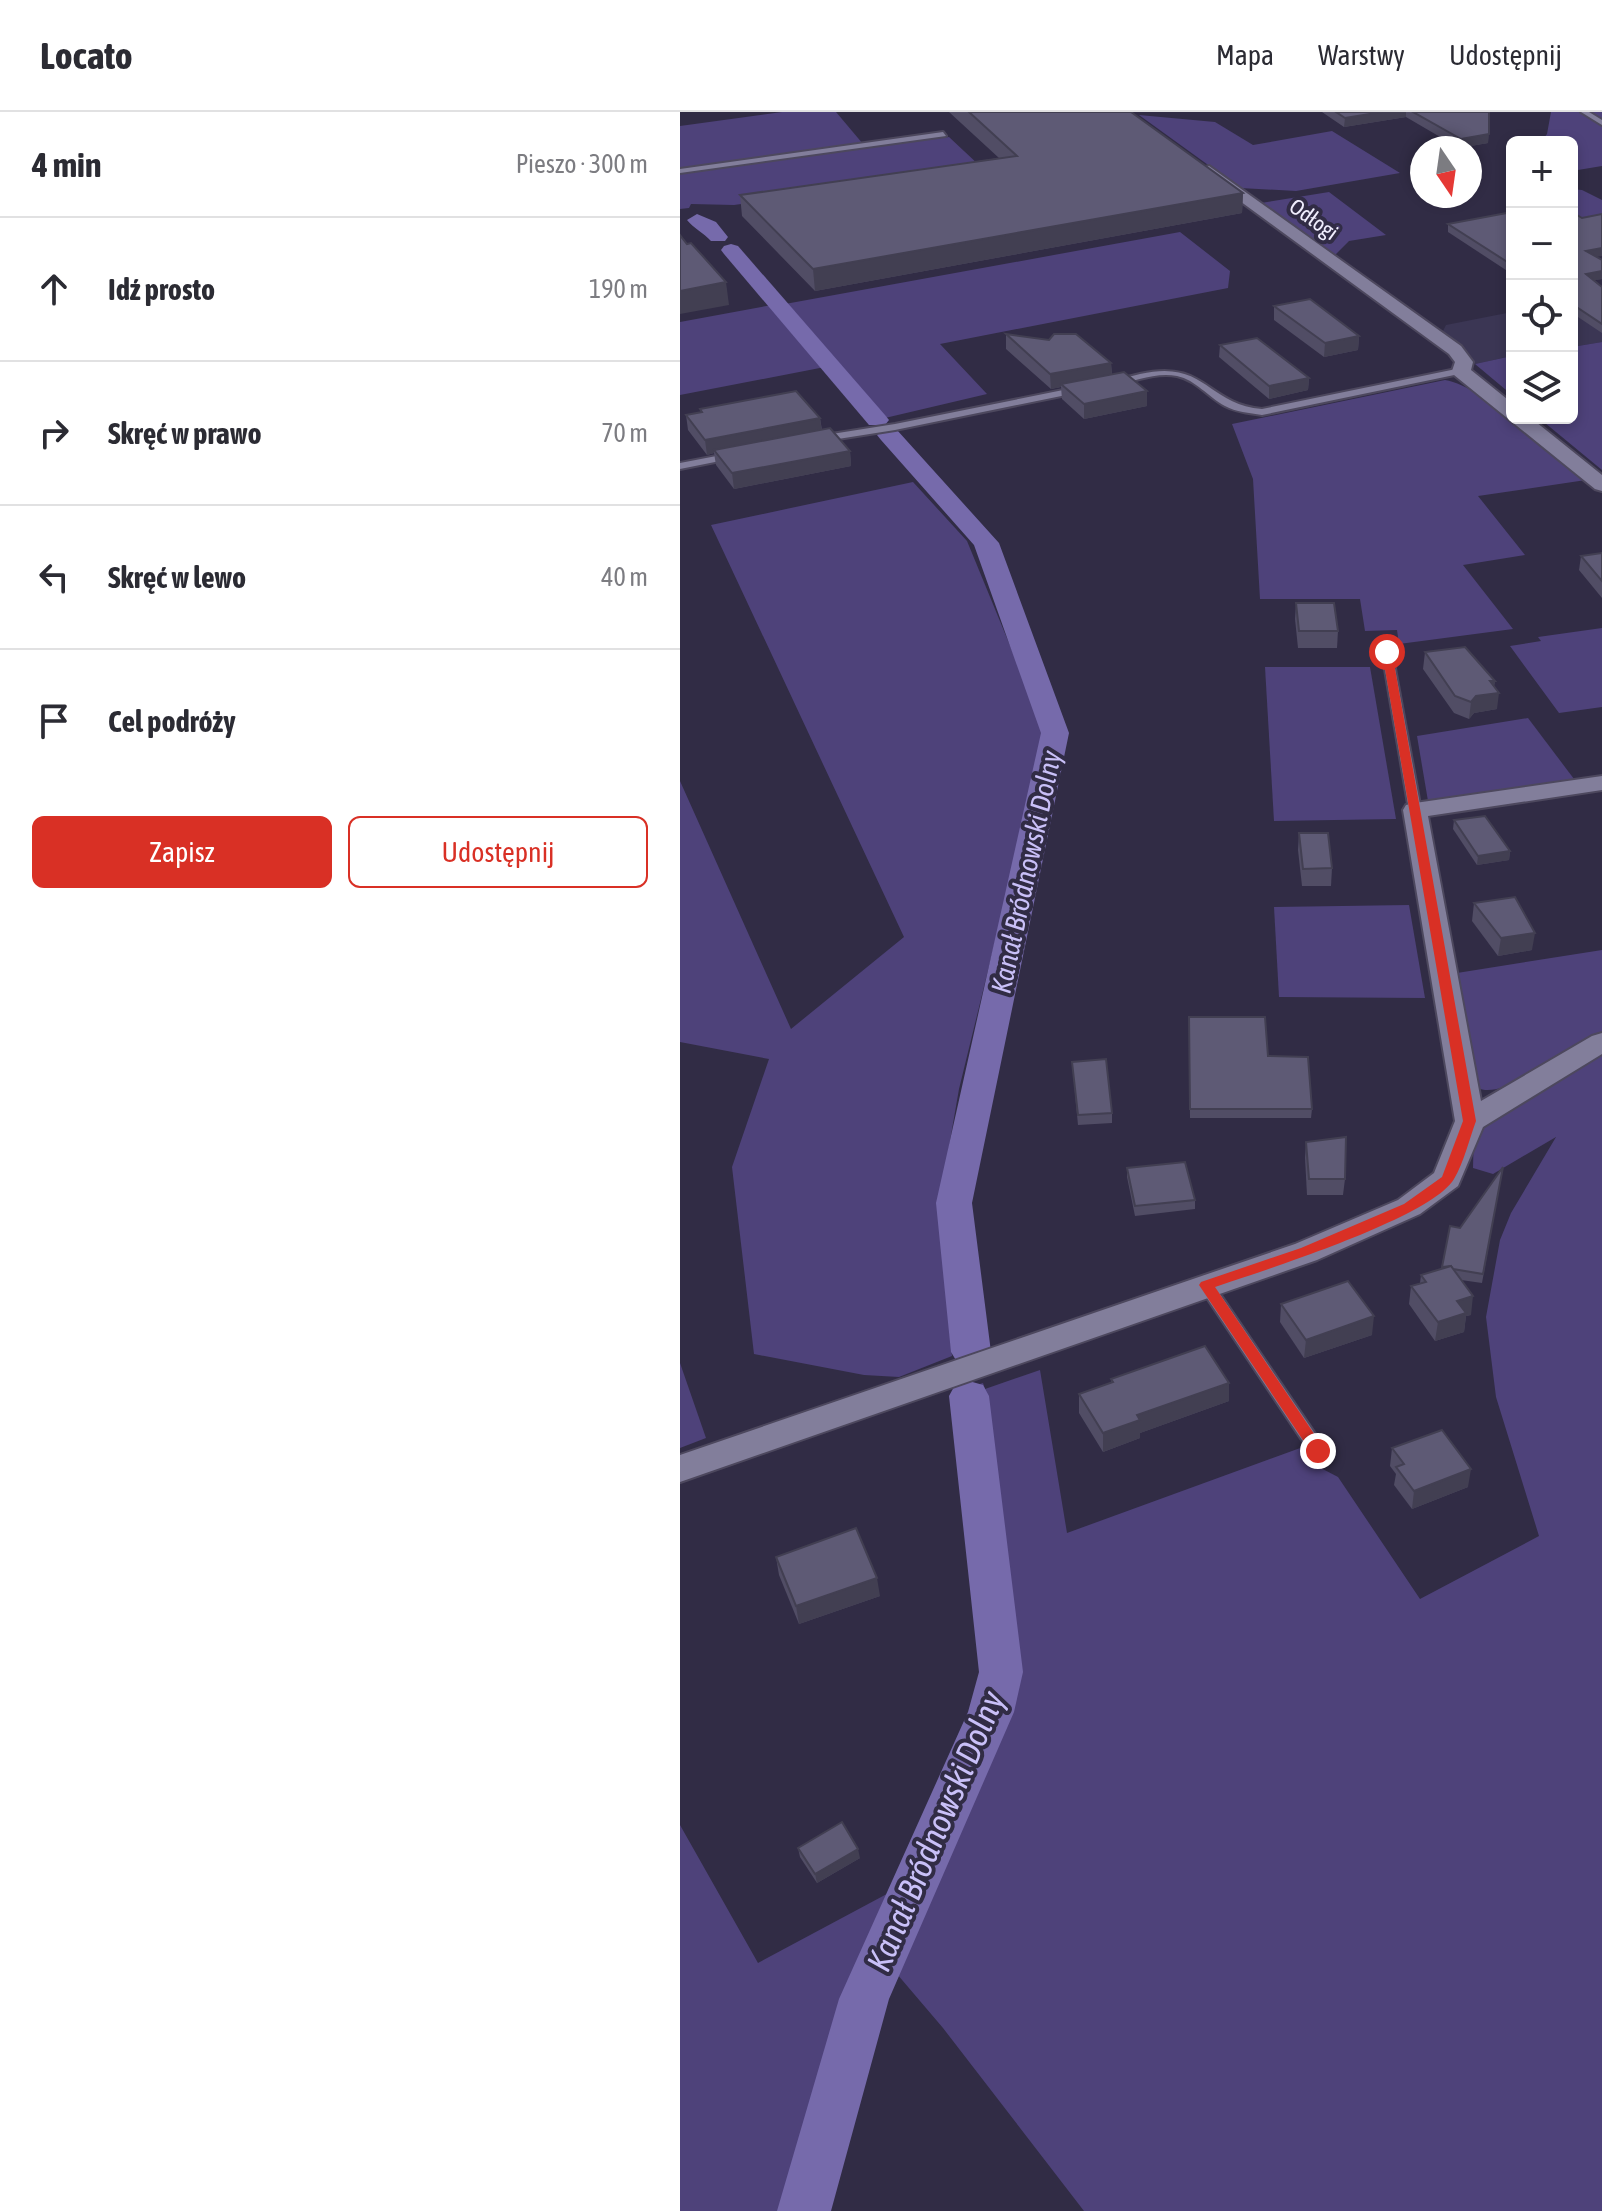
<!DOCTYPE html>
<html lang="pl">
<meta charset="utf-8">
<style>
:root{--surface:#fff;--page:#f2f2f3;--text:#2b2b33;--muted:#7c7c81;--line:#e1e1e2;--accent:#d93025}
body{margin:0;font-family:"Asap Condensed",sans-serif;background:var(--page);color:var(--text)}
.controls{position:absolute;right:24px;top:24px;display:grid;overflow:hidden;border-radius:12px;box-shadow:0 4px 12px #0003}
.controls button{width:72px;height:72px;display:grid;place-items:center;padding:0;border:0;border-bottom:2px solid var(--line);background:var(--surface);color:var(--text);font:40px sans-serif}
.compass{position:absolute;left:730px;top:24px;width:72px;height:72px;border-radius:50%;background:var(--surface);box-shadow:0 4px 12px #0003;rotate:167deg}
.stop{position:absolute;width:24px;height:24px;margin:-18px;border:6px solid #d93025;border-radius:50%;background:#fff}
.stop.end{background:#d93025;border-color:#fff;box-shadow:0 2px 8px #0008}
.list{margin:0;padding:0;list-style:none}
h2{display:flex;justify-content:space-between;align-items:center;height:104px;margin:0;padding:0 32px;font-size:34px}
h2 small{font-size:26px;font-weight:400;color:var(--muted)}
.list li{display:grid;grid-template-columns:52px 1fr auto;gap:24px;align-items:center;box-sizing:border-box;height:144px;padding:0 32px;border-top:2px solid var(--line)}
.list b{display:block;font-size:30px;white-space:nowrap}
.list em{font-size:26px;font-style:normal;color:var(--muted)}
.actions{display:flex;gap:16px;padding:24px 32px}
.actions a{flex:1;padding:18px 0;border:2px solid var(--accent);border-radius:12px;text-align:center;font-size:28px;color:var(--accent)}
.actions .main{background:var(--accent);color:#fff}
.icon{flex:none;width:44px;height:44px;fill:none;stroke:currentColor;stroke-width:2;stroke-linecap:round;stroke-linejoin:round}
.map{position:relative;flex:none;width:922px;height:2099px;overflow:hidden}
header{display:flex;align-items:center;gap:48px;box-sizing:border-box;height:112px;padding:0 40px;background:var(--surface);border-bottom:2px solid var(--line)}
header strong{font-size:38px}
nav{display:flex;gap:44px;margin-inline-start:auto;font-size:28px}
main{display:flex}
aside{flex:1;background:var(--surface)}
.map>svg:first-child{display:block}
.built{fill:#3b3654}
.green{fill:#4e427a}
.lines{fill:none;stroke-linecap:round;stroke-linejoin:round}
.canal{fill:#766aab;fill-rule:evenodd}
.service-casing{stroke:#4d485e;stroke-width:4}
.minor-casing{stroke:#4d485e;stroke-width:4}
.service{fill:#827e9b;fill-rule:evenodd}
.minor{fill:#827e9b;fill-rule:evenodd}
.wall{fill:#514d65}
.shaded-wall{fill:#423f52}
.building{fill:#5e5a75;stroke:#423f52;stroke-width:2}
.route{fill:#d93025}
.labels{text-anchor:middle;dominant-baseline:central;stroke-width:8;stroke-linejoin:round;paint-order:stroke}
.far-street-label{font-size:22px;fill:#f0eefe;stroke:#312c45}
.water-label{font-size:28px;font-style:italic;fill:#c9c0f8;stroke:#312c45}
.near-water-label{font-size:34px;font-style:italic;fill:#c9c0f8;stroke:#312c45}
</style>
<header>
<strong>Locato</strong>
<nav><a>Mapa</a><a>Warstwy</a><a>Udostępnij</a></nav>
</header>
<main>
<aside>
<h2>4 min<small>Pieszo · 300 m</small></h2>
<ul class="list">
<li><svg class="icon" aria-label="ahead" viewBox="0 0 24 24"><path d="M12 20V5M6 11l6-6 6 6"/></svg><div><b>Idź prosto</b></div><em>190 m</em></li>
<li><svg class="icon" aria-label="right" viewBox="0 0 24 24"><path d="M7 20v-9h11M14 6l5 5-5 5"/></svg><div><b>Skręć w prawo</b></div><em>70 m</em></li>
<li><svg class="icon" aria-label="left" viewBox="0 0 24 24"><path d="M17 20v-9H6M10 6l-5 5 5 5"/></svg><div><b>Skręć w lewo</b></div><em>40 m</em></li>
<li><svg class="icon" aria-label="arrive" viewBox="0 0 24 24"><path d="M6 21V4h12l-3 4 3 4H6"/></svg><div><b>Cel podróży</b></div></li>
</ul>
<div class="actions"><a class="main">Zapisz</a><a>Udostępnij</a></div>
</aside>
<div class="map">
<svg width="922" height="2099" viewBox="0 0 922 2099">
<rect width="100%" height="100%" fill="#312c45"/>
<g class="built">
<path d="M892,188H922V230L892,235Z"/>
<path d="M832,200V244L795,252L761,223L766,213Z"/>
</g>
<g class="green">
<path d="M102,0H156L183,32L0,57V14Z"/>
<path d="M871,0H922V54L892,59V30H861L867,22Z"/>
<path d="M459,3L535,10L573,33L652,19L720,61L616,79L560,76Z"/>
<path d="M269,25L300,54L278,62L54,93L11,92L9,96L0,97V60Z"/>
<path d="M892,77L902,78L922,88V117L892,108Z"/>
<path d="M649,80L706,123L669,129L653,145L581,91Z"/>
<path d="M500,120L550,159L548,176L260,232L307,282L205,306L105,192Z"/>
<path d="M92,193L145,255L0,283V210Z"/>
<path d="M922,230V358L859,306H892V235Z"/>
<path d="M832,244V283L795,252Z"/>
<path d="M765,268C801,273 875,343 906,368L798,384L845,443L783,453L833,517L719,532L717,518L685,519L680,487H580L573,367L552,312Z"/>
<path d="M233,370L287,429L366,621L279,977L258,1098L272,1244L219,1265L184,1263L74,1242L52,1055L89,947L0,930V669L111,917L224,825L31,413Z"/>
<path d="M922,516V595L879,601L830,534L861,529L858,525Z"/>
<path d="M585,555H690L716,707L594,709Z"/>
<path d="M848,606L894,667L748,689L737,624Z"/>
<path d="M729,793L745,886L599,885L594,795Z"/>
<path d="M922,838V922C897,936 823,989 798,976L777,861Z"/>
<path d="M922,940V2099H404L263,1916L217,1862L201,1900L145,2099H0V1713L78,1851L218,1776L308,1567L275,1280L303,1271L305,1277L360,1258L387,1421L623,1335L635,1353L658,1365L740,1487L859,1424L816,1285L806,1205L820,1128L831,1101L876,1025L813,1062L793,1056L794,1016Z"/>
<path d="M0,1251L26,1326L0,1336Z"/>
</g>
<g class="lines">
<g class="canal">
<path d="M17,102L36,110L48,125L45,129H31C24,121 13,116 7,108Z"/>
<path d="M51,132L58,134L205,303L209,308L205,313H189L44,142L41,138L44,134Z"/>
<path d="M209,316L217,318L319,431L389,621L292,1091L311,1240L305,1250L291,1254L277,1250L271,1240L256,1091L361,621L294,433L201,328L197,323L201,318Z"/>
<path d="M289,1269L303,1273L309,1284L343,1560L334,1600L209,1887L151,2099H97L159,1887L288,1600L299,1560L269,1284L275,1273Z"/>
</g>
<g class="service-casing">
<g id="service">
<path d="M901,0H909L922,8V13Z"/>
<path d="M263,20L266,24L0,61V57Z"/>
<path d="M781,256L784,257V261L582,303C569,301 556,300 545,294C528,285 516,268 497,264C476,260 454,269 434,274L430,271C438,266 450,265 460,262C526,247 526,292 582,297Z"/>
<path d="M398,275L402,278L401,280L215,318L139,330L134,327L139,324L215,312Z"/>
<path d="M52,341L57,344L55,346L0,357V351Z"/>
<path d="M707,537L712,540L741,698L735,701L729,698L702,540Z"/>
<path d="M526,1168L531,1169L644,1335L646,1339L644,1343L638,1345L632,1343L521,1177L519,1173L521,1169Z"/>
</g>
</g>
<g class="minor-casing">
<g id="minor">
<path d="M529,54L781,234L793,250L791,258L832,291V306H851L922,363V379L915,377L774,263L772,259L775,250L769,242L523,62V56Z"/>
<path d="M922,664V678L748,704L801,989L912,924L922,921V942L803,1015L778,1074L740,1102L637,1148L0,1370V1343L615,1132L718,1088L754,1061L775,1009L723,698L726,693L735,691Z"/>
</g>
</g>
<use href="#service" class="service"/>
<use href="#minor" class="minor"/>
</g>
<g class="wall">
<path d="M269,0H451L563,81L562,101L135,179L62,104L60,83L319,46Z"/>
<path d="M642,0H809L808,31L779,36L726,5L664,15Z"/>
<path d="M832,100V162L768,120V112Z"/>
<path d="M892,100L917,145L922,148V167L914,168L922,175V221L892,201Z"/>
<path d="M594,194L679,224L678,238L644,245L594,208Z"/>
<path d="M326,222L431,251L432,263L467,279V294L404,307L382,287L381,275L371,277L326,237Z"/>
<path d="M540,233L629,266L628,278L589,287L539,245Z"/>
<path d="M20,297L140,306L142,318L170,339L171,354L54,377L36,353L34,341L27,343L8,318L6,303L21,300Z"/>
<path d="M922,441V486L899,458L901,444Z"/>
<path d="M616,491L658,519L657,536H618L615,507Z"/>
<path d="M745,540L815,569L814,574L817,597L794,601L789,607L774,601L743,557Z"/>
<path d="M774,708L830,739L829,748L797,753L773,717Z"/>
<path d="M619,721L652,756L651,774H622L618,738Z"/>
<path d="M794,791L852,838L818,844L792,809Z"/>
<path d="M509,905L588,944L632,997L631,1006H510Z"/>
<path d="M392,950L432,1001V1011L398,1013Z"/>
<path d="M626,1030L665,1067L663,1083H627L625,1046Z"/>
<path d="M823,1055L802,1171L781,1168L791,1203L786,1204L784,1220L755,1229L729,1192L731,1174L740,1171L741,1163L761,1157L770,1114L780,1116Z"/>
<path d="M447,1056L515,1088V1097L455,1104L447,1065Z"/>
<path d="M601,1192L692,1223L624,1246L600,1210Z"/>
<path d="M431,1267L549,1271V1289L460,1321V1326L423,1340L399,1301V1282L431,1271Z"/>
<path d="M712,1336L788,1375L732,1397L714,1373L716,1362L710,1354Z"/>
<path d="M96,1445L200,1484L119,1512L99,1463Z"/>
<path d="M118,1736L180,1746L137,1771L120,1745Z"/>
</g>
<g class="shaded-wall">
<path d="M702,0H726V5L664,15L665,6Z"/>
<path d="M809,22L808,31L780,36L781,27Z"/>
<path d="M563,81L562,101L135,179L133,157Z"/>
<path d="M922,136V144L905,147L906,139Z"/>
<path d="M922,159V167L905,170L906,162Z"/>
<path d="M46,170L49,193L0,202V179Z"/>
<path d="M679,224L678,238L644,245L645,231Z"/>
<path d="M431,251L432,265L381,272V275L371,277L370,262Z"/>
<path d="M629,266L628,278L589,287V274Z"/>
<path d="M467,279V294L404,307V292Z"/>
<path d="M140,306L142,321L34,338V341L27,343L25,328Z"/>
<path d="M170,339L171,354L54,377L52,361Z"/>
<path d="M810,569H815L813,581H819L817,597L794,601L789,607L791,590Z"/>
<path d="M830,739L829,748L797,753L798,744Z"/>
<path d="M855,821L852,838L818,844L821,826Z"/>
<path d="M793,1184L791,1203L786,1204L784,1220L755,1229L758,1210L777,1189Z"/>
<path d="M694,1204L692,1223L624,1246L626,1228Z"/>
<path d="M549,1271V1289L460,1321V1326L423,1340V1321L457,1303Z"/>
<path d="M791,1357L788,1375L732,1397L734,1379Z"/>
<path d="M197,1466L200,1484L119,1512L116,1494Z"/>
<path d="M178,1737L180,1746L137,1771L135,1762Z"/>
</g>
<g class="building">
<path d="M289,0H451L563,81L133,157L60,83L337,44Z"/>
<path d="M656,0H702L665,6Z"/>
<path d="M733,0H809V22L781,27Z"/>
<path d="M832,100V153L768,112Z"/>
<path d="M892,100L902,106L922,102V136L906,139L922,148V159L906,162L922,175V212L892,192Z"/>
<path d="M0,123L7,132L11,131L46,170L0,179Z"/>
<path d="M630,187L679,224L645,231L594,194Z"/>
<path d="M326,222L369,228L374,222H396L431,251L370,262Z"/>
<path d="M577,226L629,266L589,274L540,233Z"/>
<path d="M444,260L467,279L404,292L381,272Z"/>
<path d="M116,279L140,306L25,328L6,303L22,300L20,297Z"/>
<path d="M150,316L170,339L52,361L34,338Z"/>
<path d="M922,441V469L901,444Z"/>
<path d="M616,491H654L658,519H619Z"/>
<path d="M785,535L815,569H810L819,581L796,584L791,590L775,584L745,540Z"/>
<path d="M805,704L830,739L798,744L774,708Z"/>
<path d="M619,721H648L652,756L623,757Z"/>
<path d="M835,785L855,821L821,826L794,791Z"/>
<path d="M509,905H585L588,944L628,945L632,997H510Z"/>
<path d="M426,947L432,1001L398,1003L392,950Z"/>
<path d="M666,1025L665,1067H629L626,1030Z"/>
<path d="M505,1050L515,1088L455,1094L447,1056Z"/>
<path d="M823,1055L803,1162L773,1157L771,1154L762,1155L770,1114L780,1116Z"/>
<path d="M771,1154L793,1184L777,1189L786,1201L758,1210L731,1174L746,1170L741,1163Z"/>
<path d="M668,1169L694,1204L626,1228L601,1192Z"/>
<path d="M525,1234L549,1271L457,1303L460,1308L423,1321L399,1282L433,1270L431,1267Z"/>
<path d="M762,1318L791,1357L734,1379L716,1355L724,1352L712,1336Z"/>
<path d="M176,1416L197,1466L116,1494L96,1445Z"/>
<path d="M162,1710L178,1737L135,1762L118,1736Z"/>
</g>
<path class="route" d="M707,537L712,540L796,1009C789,1028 784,1050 774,1067C751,1106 582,1159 535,1175L643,1335V1343H633L519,1173L521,1170L621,1136L724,1092L762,1065L783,1009L702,540Z"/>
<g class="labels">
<g class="far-street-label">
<text transform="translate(634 107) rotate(36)">Odłogi</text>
</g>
<g class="water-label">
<text transform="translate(346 760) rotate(-78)">Kanał Bródnowski Dolny</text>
</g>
<g class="near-water-label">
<text transform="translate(255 1719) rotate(-67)">Kanał Bródnowski Dolny</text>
</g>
</g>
</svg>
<div class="controls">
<button>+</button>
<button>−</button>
<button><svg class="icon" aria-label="locate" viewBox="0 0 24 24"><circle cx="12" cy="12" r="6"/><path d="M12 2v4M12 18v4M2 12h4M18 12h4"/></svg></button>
<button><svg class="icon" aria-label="layers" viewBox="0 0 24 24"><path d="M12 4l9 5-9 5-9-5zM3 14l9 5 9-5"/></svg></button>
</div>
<svg class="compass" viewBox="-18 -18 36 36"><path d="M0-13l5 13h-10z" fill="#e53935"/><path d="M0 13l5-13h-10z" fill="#7c7c81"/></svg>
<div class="stop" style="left:707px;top:540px"></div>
<div class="stop end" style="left:638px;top:1339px"></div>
</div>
</main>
